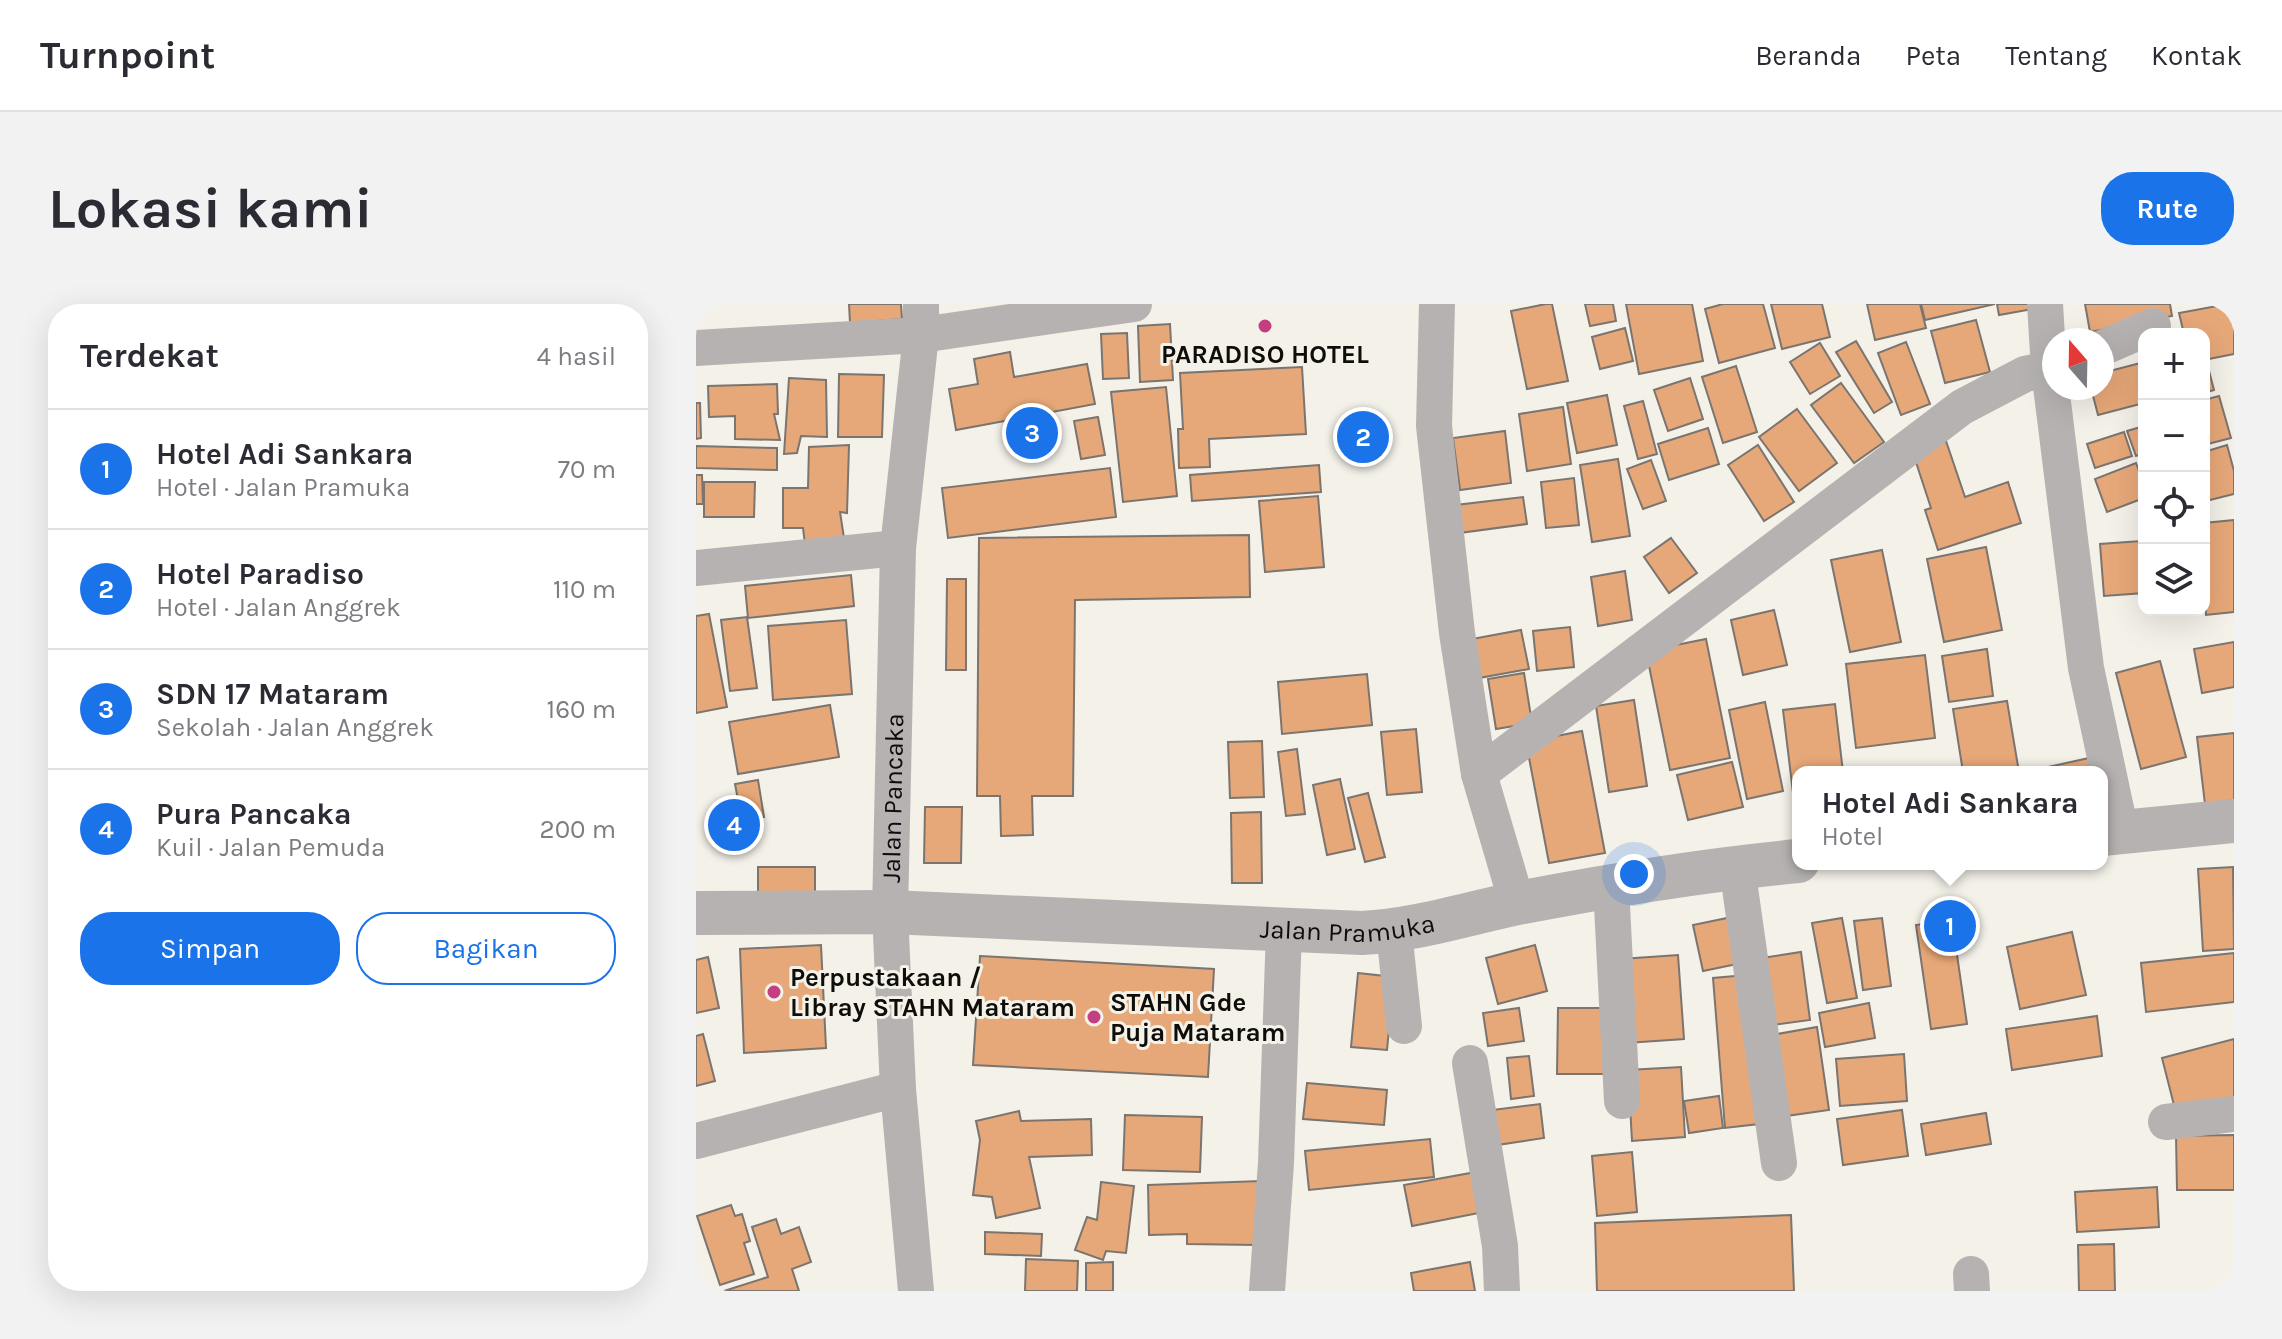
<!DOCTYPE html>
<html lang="id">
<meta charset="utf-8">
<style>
:root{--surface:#fff;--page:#f2f2f3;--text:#2b2b33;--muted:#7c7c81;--line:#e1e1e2;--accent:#1a73e8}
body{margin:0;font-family:Karla,sans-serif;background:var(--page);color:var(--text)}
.controls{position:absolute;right:24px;top:24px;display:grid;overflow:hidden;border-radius:16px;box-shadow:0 8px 32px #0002}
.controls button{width:72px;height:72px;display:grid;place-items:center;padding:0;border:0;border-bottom:2px solid var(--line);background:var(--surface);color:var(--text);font:40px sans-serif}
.compass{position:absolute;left:1346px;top:24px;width:72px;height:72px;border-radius:50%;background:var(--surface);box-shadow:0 8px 32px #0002;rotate:340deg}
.you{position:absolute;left:938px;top:570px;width:28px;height:28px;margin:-20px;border:6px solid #fff;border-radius:50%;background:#1a73e8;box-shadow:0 0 0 12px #1a73e833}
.badge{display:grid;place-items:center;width:52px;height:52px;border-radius:50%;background:var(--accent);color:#fff;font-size:26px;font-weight:700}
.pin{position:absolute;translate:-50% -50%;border:4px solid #fff;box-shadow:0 2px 8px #0006}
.popup{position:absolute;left:1096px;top:462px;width:316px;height:104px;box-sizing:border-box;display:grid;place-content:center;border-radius:16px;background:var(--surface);filter:drop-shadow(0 2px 6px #0005);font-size:26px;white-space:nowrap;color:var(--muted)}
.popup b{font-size:30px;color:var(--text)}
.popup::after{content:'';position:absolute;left:50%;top:100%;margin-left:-16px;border:16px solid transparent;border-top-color:var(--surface)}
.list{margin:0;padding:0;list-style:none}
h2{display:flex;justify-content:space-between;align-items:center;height:104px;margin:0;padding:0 32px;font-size:34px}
h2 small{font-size:26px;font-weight:400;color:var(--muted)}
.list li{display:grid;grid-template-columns:52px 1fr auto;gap:24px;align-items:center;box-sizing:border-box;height:120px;padding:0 32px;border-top:2px solid var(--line)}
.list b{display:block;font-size:30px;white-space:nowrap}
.list p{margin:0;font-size:26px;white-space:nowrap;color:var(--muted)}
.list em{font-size:26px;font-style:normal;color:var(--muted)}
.actions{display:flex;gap:16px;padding:24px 32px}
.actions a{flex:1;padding:18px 0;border:2px solid var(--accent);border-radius:32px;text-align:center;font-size:28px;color:var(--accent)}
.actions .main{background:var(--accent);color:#fff}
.icon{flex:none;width:44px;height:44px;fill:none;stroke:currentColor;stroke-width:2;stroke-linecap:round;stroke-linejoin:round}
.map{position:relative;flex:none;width:1538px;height:987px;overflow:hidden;border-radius:32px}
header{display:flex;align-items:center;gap:48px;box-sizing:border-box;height:112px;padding:0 40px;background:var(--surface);border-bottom:2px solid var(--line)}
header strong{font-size:38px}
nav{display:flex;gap:44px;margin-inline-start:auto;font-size:28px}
.intro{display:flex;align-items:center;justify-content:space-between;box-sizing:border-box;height:192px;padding:0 48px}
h1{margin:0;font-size:56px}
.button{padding:20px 36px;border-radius:32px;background:var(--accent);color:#fff;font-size:28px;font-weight:700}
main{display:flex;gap:48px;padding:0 48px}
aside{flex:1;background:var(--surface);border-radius:32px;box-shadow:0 8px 32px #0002}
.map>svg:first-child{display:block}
.building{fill:#e7a879;stroke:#7b746f;stroke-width:2}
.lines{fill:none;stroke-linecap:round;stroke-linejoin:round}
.minor{stroke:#b7b2b2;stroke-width:36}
.tertiary{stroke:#b7b2b2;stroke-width:44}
.poi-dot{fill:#c43f81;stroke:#f3f1e8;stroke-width:3}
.labels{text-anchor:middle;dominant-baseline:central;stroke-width:6;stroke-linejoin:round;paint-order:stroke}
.poi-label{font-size:26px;font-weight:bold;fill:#0e0d0a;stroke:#f3f1e8;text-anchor:start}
.street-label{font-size:26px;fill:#0e0d0a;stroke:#f3f1e8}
</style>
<header>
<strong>Turnpoint</strong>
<nav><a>Beranda</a><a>Peta</a><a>Tentang</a><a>Kontak</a></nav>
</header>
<div class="intro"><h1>Lokasi kami</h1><a class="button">Rute</a></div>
<main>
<aside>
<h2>Terdekat<small>4 hasil</small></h2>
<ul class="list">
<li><span class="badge">1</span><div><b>Hotel Adi Sankara</b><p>Hotel · Jalan Pramuka</p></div><em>70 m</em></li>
<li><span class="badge">2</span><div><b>Hotel Paradiso</b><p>Hotel · Jalan Anggrek</p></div><em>110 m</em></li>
<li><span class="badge">3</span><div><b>SDN 17 Mataram</b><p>Sekolah · Jalan Anggrek</p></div><em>160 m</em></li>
<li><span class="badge">4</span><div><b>Pura Pancaka</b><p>Kuil · Jalan Pemuda</p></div><em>200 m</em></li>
</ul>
<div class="actions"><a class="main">Simpan</a><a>Bagikan</a></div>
</aside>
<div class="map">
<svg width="1538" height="987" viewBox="0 0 1538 987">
<rect width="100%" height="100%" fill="#f3f1e8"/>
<g class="building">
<path d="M153,0H205L206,15L154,19Z"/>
<path d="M850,0H856L872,77L831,85L815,7Z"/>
<path d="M889,0H917L920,17L894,22Z"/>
<path d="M930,0H996L1007,57L943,70Z"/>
<path d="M1027,0H1067L1079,44L1023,59L1009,5Z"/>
<path d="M1075,0H1126L1134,33L1086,45Z"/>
<path d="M1171,0H1224L1230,24L1179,36Z"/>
<path d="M1225,0H1299L1229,16Z"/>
<path d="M1301,0H1347L1348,3L1303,11Z"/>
<path d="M1389,0H1474L1476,12L1394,28Z"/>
<path d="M1532,0H1538V50L1508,56V30H1488L1483,9Z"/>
<path d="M1280,16L1294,68L1249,79L1235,27Z"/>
<path d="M474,20L477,76L444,78L442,22Z"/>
<path d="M929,24L937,57L904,65L896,33Z"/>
<path d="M431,29L433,74L407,75L405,30Z"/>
<path d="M1160,37L1196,98L1178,109L1140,48Z"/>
<path d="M1210,38L1234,100L1205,111L1182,49Z"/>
<path d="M1124,39L1144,72L1114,90L1094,58Z"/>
<path d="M314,48L318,73L391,60L399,100L260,126L253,85L282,80L278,55Z"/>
<path d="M1448,58V99L1402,111L1395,84H1406V69Z"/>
<path d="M1511,59L1518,86L1508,89V60Z"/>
<path d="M1040,62L1061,128L1027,139L1006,73Z"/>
<path d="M606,63L610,130L513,135L514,163L483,164L482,125H487L484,69Z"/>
<path d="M143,70L188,71L186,133H142Z"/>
<path d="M93,74L130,76L131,133L105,132L101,149L88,150Z"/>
<path d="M994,74L1007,115L972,127L958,86Z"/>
<path d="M1145,79L1188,138L1158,159L1115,101Z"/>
<path d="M81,80L82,110H78L84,136L39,135V112L13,113L12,82Z"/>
<path d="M470,83L481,192L427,198L415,88Z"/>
<path d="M911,91L921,141L881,149L871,99Z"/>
<path d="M1523,92L1535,134L1508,141V96Z"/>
<path d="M947,97L961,150L942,155L928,102Z"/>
<path d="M0,99H4L5,134L0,135Z"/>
<path d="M867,103L875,160L831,167L823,110Z"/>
<path d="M1101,105L1141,159L1103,187L1063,133Z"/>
<path d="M402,113L409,151L385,155L378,117Z"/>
<path d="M1448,122V149L1440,152L1431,127Z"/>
<path d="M1012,124L1023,160L973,176L962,140Z"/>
<path d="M809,127L815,179L764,186L757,134Z"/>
<path d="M1428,128L1436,152L1399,164L1391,140Z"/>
<path d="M1250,137L1269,193L1312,178L1325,219L1242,246L1229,206L1235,204L1217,149Z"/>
<path d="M153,141L151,209L144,208L148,234L109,240L107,224H87V184H112L113,143Z"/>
<path d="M1062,141L1098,198L1068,217L1032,161Z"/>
<path d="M1531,141L1538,167V190L1510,197L1508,148Z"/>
<path d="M0,142L81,144V166L0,164Z"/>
<path d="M922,155L934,232L896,238L884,161Z"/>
<path d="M955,156L970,197L947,205L931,165Z"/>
<path d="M1440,159L1448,180V194L1411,208L1399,175Z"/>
<path d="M623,161L625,188L496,197L494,171Z"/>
<path d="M414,164L420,213L252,234L246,184Z"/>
<path d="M0,171H6L7,200H0Z"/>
<path d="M878,174L883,221L850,224L845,178Z"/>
<path d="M8,178H59L58,213H8Z"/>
<path d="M622,192L628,263L569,268L563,197Z"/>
<path d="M827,193L831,220L763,229L760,201Z"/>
<path d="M1538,216V308L1510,311L1508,219Z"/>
<path d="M553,231L554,293L379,296L377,492H336L337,531L305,532L304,492H281L283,234Z"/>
<path d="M975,234L1001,269L973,289L948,253Z"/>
<path d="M1445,237L1448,289L1408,292L1404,240Z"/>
<path d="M1290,243L1306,326L1248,338L1231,255Z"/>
<path d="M1186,246L1205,338L1154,348L1135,256Z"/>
<path d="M929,267L936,316L902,322L895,273Z"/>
<path d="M155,271L158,302L52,314L49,282Z"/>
<path d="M251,275H270V366H250Z"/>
<path d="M1078,306L1091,361L1047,371L1035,316Z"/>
<path d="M13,310L31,403L0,409V312Z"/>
<path d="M51,313L61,384L34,387L25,316Z"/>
<path d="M150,316L156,390L77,396L72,322Z"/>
<path d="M874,323L878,363L841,367L837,327Z"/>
<path d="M825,326L833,365L783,374L776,335Z"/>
<path d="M1010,335L1034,454L974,466L950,347Z"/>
<path d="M1538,338V383L1506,389L1498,345Z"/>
<path d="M1291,345L1297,392L1253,398L1246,352Z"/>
<path d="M1229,351L1239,434L1160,444L1150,360Z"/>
<path d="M1464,357L1490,453L1445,465L1420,369Z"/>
<path d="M828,369L836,419L800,425L792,375Z"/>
<path d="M671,370L676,421L586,430L582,378Z"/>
<path d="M938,396L951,482L913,488L900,402Z"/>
<path d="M1311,397L1323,468H1267L1257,405Z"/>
<path d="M1069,398L1087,487L1051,495L1033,406Z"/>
<path d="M1139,400L1147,468H1102V496L1098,497L1087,406Z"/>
<path d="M134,401L143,453L42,470L33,418Z"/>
<path d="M720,425L726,488L691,491L685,428Z"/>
<path d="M886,427L909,549L853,559L830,438Z"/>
<path d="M1538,429V496L1509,500L1501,433Z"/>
<path d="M566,437L568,493L534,494L532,438Z"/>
<path d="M601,445L609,510L590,512L582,448Z"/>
<path d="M1402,452L1405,468H1344L1343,465Z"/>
<path d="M1036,458L1047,503L992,516L981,471Z"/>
<path d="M644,475L659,545L631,551L617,481Z"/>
<path d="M62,476L68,513L46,517L39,480Z"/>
<path d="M672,489L689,553L669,558L652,494Z"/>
<path d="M229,503H266L265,559H228Z"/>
<path d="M565,508L566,579H536L535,509Z"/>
<path d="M62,563H119V591L62,590Z"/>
<path d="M1537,563L1538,645L1507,647L1502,565Z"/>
<path d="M1036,613L1046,659L1007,667L997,621Z"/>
<path d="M1146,614L1161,694L1131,699L1116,619Z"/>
<path d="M1186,614L1195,682L1167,686L1158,617Z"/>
<path d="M1256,616L1271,720L1235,725L1220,621Z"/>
<path d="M1376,628L1390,691L1324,705L1311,643Z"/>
<path d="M125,641L130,744L48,749L44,645Z"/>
<path d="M839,641L851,687L802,700L790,654Z"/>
<path d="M1105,648L1114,716L1069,722L1059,655Z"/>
<path d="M1538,649V698L1450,708L1445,659Z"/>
<path d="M982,651L988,735L931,739L925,655Z"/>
<path d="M284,652L518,665L512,773L277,761Z"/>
<path d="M12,653L23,704L0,709V656Z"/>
<path d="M662,669L698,673L691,746L655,743Z"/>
<path d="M1050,671L1063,820L1029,824L1017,674Z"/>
<path d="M1173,699L1179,734L1129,743L1123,709Z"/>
<path d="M823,704L828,737L792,742L787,709Z"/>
<path d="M862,704H916L915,770H861Z"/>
<path d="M1401,712L1406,752L1316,766L1310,725Z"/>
<path d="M1121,723L1133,806L1083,813L1070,732Z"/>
<path d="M7,730L19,777L0,782V732Z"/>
<path d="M1538,735V794L1480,809L1466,754Z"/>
<path d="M1208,750L1211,797L1144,802L1140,755Z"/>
<path d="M833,752L838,792L815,795L811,754Z"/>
<path d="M985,763L989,833L936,837L932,766Z"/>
<path d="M611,779L691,786L688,821L607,815Z"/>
<path d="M1023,792L1027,824L993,829L988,797Z"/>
<path d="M844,800L848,834L801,841L796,806Z"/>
<path d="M1206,806L1212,852L1147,861L1141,815Z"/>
<path d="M323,807L325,817L395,815L396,851L333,853L344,904L300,914L296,893L277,891L284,836L280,817Z"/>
<path d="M1290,809L1295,840L1230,851L1225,820Z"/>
<path d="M429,811L506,813L504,868L427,866Z"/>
<path d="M1538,831V886H1481L1480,832Z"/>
<path d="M734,835L738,873L613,886L609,847Z"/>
<path d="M936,848L941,908L901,912L896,852Z"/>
<path d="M780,868L788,908L716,922L708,881Z"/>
<path d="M565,877L561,941L491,940V930L453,931L452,881Z"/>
<path d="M405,878L438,882L430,949L410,947L407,956L379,946L391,913L401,916Z"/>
<path d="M1461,883L1463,923L1381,928L1379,888Z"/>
<path d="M35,901L39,912L46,910L54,937L48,939L58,970L24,981L1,912Z"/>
<path d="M1095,911L1098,987H901L899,919Z"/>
<path d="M80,915L85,930L103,923L115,958L96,965L103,987H28L72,973L56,923Z"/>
<path d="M289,928L346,930L345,952L289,950Z"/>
<path d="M1418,940L1419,987H1383L1382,941Z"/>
<path d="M330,955L382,957L381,987H329Z"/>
<path d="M417,958V987H390V959Z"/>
<path d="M774,958L779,987H718L715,969Z"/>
</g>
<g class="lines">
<g class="minor">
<path d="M741,0L738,122L761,329L783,470L821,599"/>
<path d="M1349,0L1353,66L1390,364L1425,528"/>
<path d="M0,44L225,31L438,0"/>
<path d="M1406,44L1457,22"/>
<path d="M0,264L202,244"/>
<path d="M783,470L1266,103L1329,70L1358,64"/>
<path d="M1041,563L1083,859"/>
<path d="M915,582L926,797"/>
<path d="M698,627L708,722"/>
<path d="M774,759L804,942L806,987"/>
<path d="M1470,818L1538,810"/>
<path d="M0,837L202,785"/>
<path d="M1275,970L1276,987"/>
<path id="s1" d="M220,987L202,785L194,608L202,244L225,31V0"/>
<path d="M571,987L580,859L588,625"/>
</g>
<g class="tertiary">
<path d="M1406,530L1538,517"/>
<path id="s2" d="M0,609L194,608L666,629C720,626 770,610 822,599C915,581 1008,566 1102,557"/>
</g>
</g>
<g class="poi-dot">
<circle cx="569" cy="22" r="8"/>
<circle cx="78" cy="688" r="8"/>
<circle cx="398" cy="713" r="8"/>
</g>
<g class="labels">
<g class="poi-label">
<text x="569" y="50" text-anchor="middle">PARADISO HOTEL</text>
<text x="94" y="673">Perpustakaan /<tspan x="94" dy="30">Libray STAHN Mataram</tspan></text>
<text x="414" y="698">STAHN Gde<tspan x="414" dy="30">Puja Mataram</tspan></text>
</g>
<g class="street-label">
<text stroke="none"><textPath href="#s1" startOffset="494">Jalan Pancaka</textPath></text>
<text stroke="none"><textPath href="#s2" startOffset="652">Jalan Pramuka</textPath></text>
</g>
</g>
</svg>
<div class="controls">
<button>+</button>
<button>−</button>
<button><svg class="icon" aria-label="locate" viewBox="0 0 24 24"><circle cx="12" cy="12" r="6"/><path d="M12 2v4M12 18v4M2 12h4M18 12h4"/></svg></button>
<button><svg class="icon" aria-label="layers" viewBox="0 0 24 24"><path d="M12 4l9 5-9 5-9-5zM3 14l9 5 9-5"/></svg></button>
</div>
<svg class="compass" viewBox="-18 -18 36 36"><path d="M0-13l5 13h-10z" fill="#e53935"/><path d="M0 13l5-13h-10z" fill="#7c7c81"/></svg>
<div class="you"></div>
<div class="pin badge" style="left:1254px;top:622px">1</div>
<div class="popup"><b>Hotel Adi Sankara</b>Hotel</div>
<div class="pin badge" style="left:667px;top:133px">2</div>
<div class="pin badge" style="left:336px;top:129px">3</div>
<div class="pin badge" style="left:38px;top:521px">4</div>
</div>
</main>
